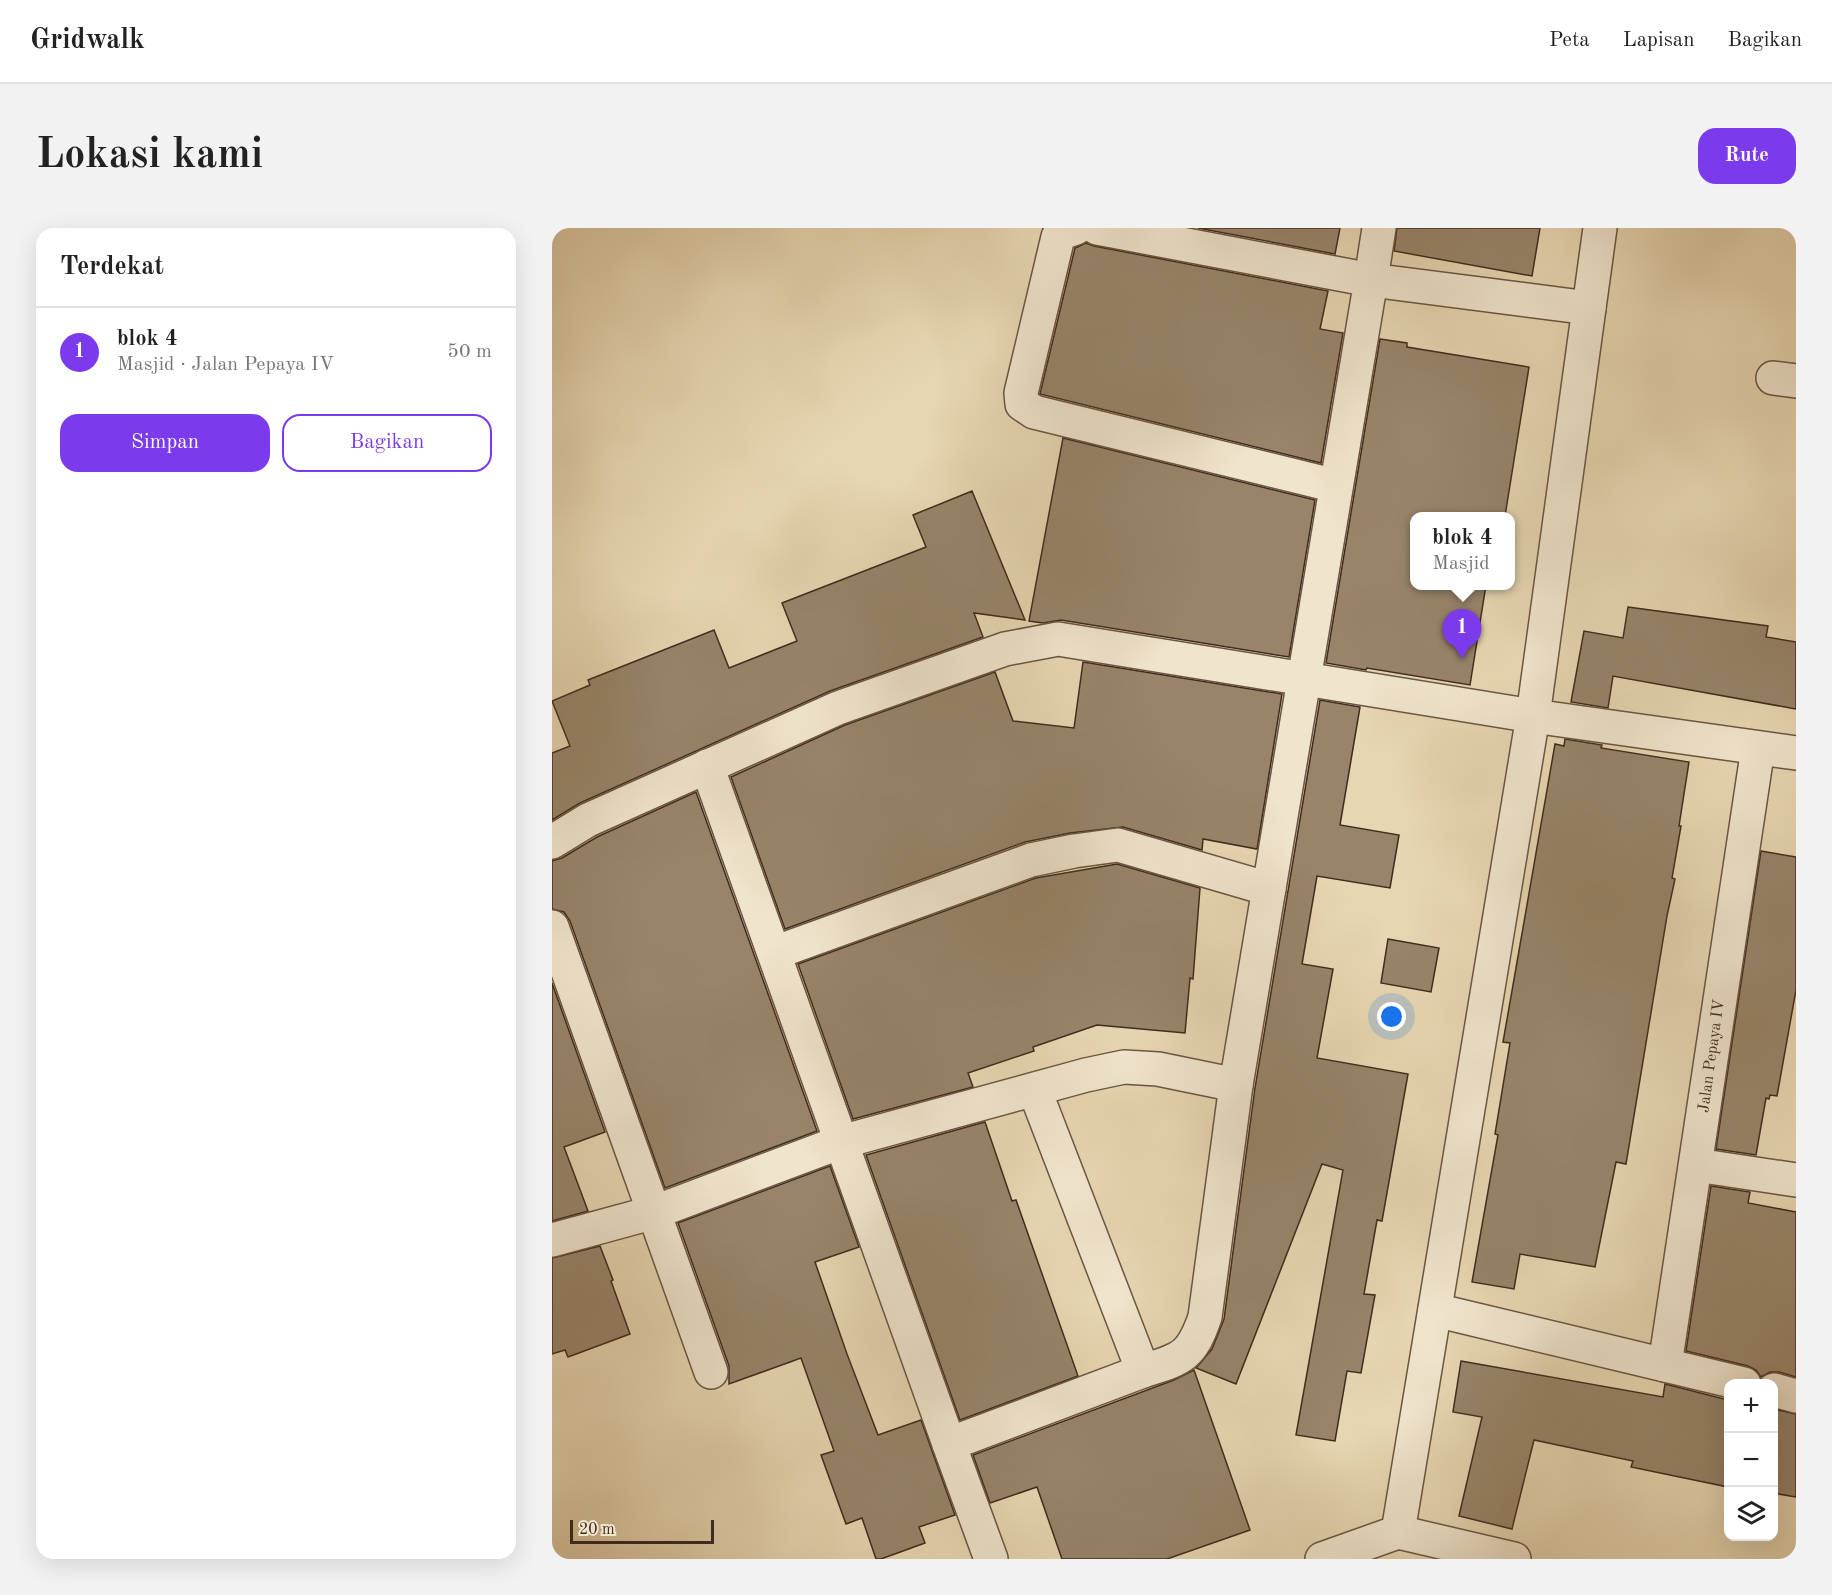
<!DOCTYPE html>
<html lang="id">
<meta charset="utf-8">
<style>
:root{--surface:#fff;--page:#f2f2f2;--text:#222;--muted:#767676;--line:#e0e0e0;--accent:#7c3aed}
body{margin:0;font-family:"Old Standard TT",serif;background:var(--page);color:var(--text)}
.controls{position:absolute;right:18px;bottom:18px;display:grid;overflow:hidden;border-radius:12px;box-shadow:0 6px 24px #0002}
.controls button{width:54px;height:54px;display:grid;place-items:center;padding:0;border:0;border-bottom:2px solid var(--line);background:var(--surface);color:var(--text);font:30px sans-serif}
.scale{position:absolute;left:18px;bottom:15px;width:144px;box-sizing:border-box;padding-left:6px;border:3px solid #412b1e;border-top:0;font-size:16px;line-height:21px;white-space:nowrap;color:#412b1e;-webkit-text-stroke:4px #efe4cc;paint-order:stroke}
.you{position:absolute;left:840px;top:789px;width:21px;height:21px;margin:-15px;border:4px solid #fff;border-radius:50%;background:#1a73e8;box-shadow:0 0 0 9px #1a73e833}
.badge{display:grid;place-items:center;width:39px;height:39px;border-radius:50%;background:var(--accent);color:#fff;font-size:20px;font-weight:700}
.pin{position:absolute;translate:-50% -50px;filter:drop-shadow(0 2px 3px #0008)}
.pin::after{content:'';position:absolute;top:32px;width:21px;height:18px;background:inherit;clip-path:polygon(0 0,100% 0,50% 100%)}
.popup{position:absolute;left:858px;top:284px;width:105px;height:78px;box-sizing:border-box;display:grid;place-content:center;border-radius:12px;background:var(--surface);filter:drop-shadow(0 2px 4px #0005);font-size:20px;white-space:nowrap;color:var(--muted)}
.popup b{font-size:22px;color:var(--text)}
.popup::after{content:'';position:absolute;left:50%;top:100%;margin-left:-12px;border:12px solid transparent;border-top-color:var(--surface)}
.list{margin:0;padding:0;list-style:none}
h2{display:flex;justify-content:space-between;align-items:center;height:78px;margin:0;padding:0 24px;font-size:26px}
h2 small{font-size:20px;font-weight:400;color:var(--muted)}
.list li{display:grid;grid-template-columns:39px 1fr auto;gap:18px;align-items:center;box-sizing:border-box;height:90px;padding:0 24px;border-top:2px solid var(--line)}
.list b{display:block;font-size:22px;white-space:nowrap}
.list p{margin:0;font-size:20px;white-space:nowrap;color:var(--muted)}
.list em{font-size:20px;font-style:normal;color:var(--muted)}
.actions{display:flex;gap:12px;padding:18px 24px}
.actions a{flex:1;padding:14px 0;border:2px solid var(--accent);border-radius:18px;text-align:center;font-size:21px;color:var(--accent)}
.actions .main{background:var(--accent);color:#fff}
.icon{flex:none;width:33px;height:33px;fill:none;stroke:currentColor;stroke-width:2;stroke-linecap:round;stroke-linejoin:round}
.map{position:relative;flex:none;width:1244px;height:1331px;overflow:hidden;border-radius:18px}
header{display:flex;align-items:center;gap:36px;box-sizing:border-box;height:84px;padding:0 30px;background:var(--surface);border-bottom:2px solid var(--line)}
header strong{font-size:28px}
nav{display:flex;gap:33px;margin-inline-start:auto;font-size:21px}
.intro{display:flex;align-items:center;justify-content:space-between;box-sizing:border-box;height:144px;padding:0 36px}
h1{margin:0;font-size:42px}
.button{padding:15px 27px;border-radius:18px;background:var(--accent);color:#fff;font-size:21px;font-weight:700}
main{display:flex;gap:36px;padding:0 36px}
aside{flex:1;background:var(--surface);border-radius:18px;box-shadow:0 6px 24px #0002}
.map>svg:first-child{display:block}
.building{fill:#97846a;stroke:#412b1e;stroke-width:1.5}
.lines{fill:none;stroke-linecap:round;stroke-linejoin:round}
.minor-casing{stroke:#6a5643;stroke-width:36}
.minor{stroke:#efe4cc;stroke-width:33}
.labels{text-anchor:middle;dominant-baseline:central;stroke-width:4.5;stroke-linejoin:round;paint-order:stroke}
.street-label{font-size:16px;fill:#412b1e;stroke:#efe4cc}
</style>
<header>
<strong>Gridwalk</strong>
<nav><a>Peta</a><a>Lapisan</a><a>Bagikan</a></nav>
</header>
<div class="intro"><h1>Lokasi kami</h1><a class="button">Rute</a></div>
<main>
<aside>
<h2>Terdekat<small></small></h2>
<ul class="list">
<li><span class="badge">1</span><div><b>blok 4</b><p>Masjid · Jalan Pepaya IV</p></div><em>50 m</em></li>
</ul>
<div class="actions"><a class="main">Simpan</a><a>Bagikan</a></div>
</aside>
<div class="map">
<svg width="1244" height="1331" viewBox="0 0 1244 1331">
<rect width="100%" height="100%" fill="#e6d6b1"/>
<filter id="stains"><feTurbulence type="fractalNoise" baseFrequency=".00333" numOctaves="4"/><feColorMatrix values="0 0 0 0 .2 0 0 0 0 .09 0 0 0 0 .02 0 0 0 .5 -.17"/></filter>
<radialGradient id="worn" r=".72"><stop offset=".6" stop-color="#630" stop-opacity="0"/><stop offset="1" stop-color="#630" stop-opacity=".3"/></radialGradient>
<g class="building">
<path d="M646,0H788L783,26Z"/>
<path d="M845,0H988L980,48L842,23Z"/>
<path d="M534,15L542,18L776,63L768,101L791,105L769,235L488,166L523,20Z"/>
<path d="M828,111L855,115V119L977,139L953,288H862V357H934L918,457L815,440L814,442L774,435Z"/>
<path d="M511,210L763,272L737,429L509,392L491,395L477,393Z"/>
<path d="M420,263L473,392L422,385L431,409L278,463L28,575L0,592V525L18,518L0,473L38,457L36,452L162,402L177,440L245,413L230,375L374,319L361,287Z"/>
<path d="M1076,379L1216,398L1214,409L1244,414V481L1061,448L1056,480L1019,474L1032,403L1071,410Z"/>
<path d="M531,434L730,466L705,621L651,611L650,622L571,599L518,605L473,614L233,701L179,549L293,497L443,444L461,493L522,500Z"/>
<path d="M768,472L808,479L788,597L847,607L838,660L765,648L750,736L781,741L765,830L856,846L830,993L825,992L812,1066L823,1067L809,1145L795,1143L783,1213L744,1207L791,942L770,936L684,1156L644,1140L660,1121L672,1091L703,860Z"/>
<path d="M1013,511L1050,517L1049,520L1137,534L1127,598H1129L1120,650L1123,651L1115,688L1074,936L1064,934L1043,1039L968,1026L962,1061L920,1054L946,907L943,906L958,815L951,814L964,740L1003,516L1012,518Z"/>
<path d="M144,564L265,903L113,960L18,693L12,684L0,681V633L10,630L45,609Z"/>
<path d="M1209,623L1244,629V762L1225,868L1218,867L1217,871L1214,870L1204,927L1164,921Z"/>
<path d="M565,636L648,660L641,751L638,750L633,805L545,797L481,819L482,823L416,845L421,859L301,891L246,736L484,650Z"/>
<path d="M836,711L887,720L879,764L829,755Z"/>
<path d="M0,755L53,904L12,919L36,983L0,993Z"/>
<path d="M433,894L460,973L464,972L526,1148L408,1192L314,927Z"/>
<path d="M278,938L307,1019L263,1034L295,1126L326,1207L369,1192L403,1287L367,1299L373,1315L329,1331H324L310,1290L294,1296L269,1227L282,1223L249,1130L177,1156V1138L126,995Z"/>
<path d="M1159,958L1198,964L1196,975L1244,984V1149L1227,1144H1218L1209,1149L1204,1142L1196,1138L1134,1123Z"/>
<path d="M48,1018L61,1052L59,1053L78,1106L16,1129L13,1122L0,1126V1030Z"/>
<path d="M909,1133L1111,1169L1113,1156L1176,1172V1259L1079,1239L1081,1233L982,1212L960,1301L907,1288L930,1189L901,1184Z"/>
<path d="M642,1142L698,1302L615,1331H510L485,1259L438,1275L421,1227L622,1152Z"/>
<path d="M1221,1181L1244,1186V1269L1221,1265Z"/>
</g>
<g class="lines">
<g class="minor-casing">
<g id="minor">
<path d="M524,0L509,5L506,9L469,165L470,176L482,184L784,258"/>
<path d="M545,0L819,52L684,857L653,1089C639,1130 629,1131 591,1143"/>
<path d="M827,0L819,52L1037,80"/>
<path d="M1221,150L1244,153"/>
<path d="M155,538L397,1216L591,1143L483,863"/>
<path d="M0,614L36,592L286,480L453,421L506,411L981,488L1244,525"/>
<path d="M0,699L159,1144"/>
<path d="M222,725L479,632L522,623L566,617L717,661"/>
<path d="M1144,937L1244,952"/>
<path d="M0,1012L103,984L289,914L534,847L572,839L606,841L684,857"/>
<path d="M883,1082L1192,1156"/>
<path d="M1113,1137L1206,520"/>
<path d="M1222,1162L1244,1168"/>
<path d="M397,1216L439,1331"/>
<path d="M846,1304L962,1331"/>
<path d="M770,1331L846,1304L981,488L1048,0"/>
</g>
</g>
<use href="#minor" class="minor"/>
</g>
<g class="labels">
<g class="street-label">
<text transform="translate(1160 828) rotate(-82)">Jalan Pepaya IV</text>
</g>
</g>
<rect width="100%" height="100%" filter="url(#stains)"/>
<rect width="100%" height="100%" fill="url(#worn)"/>
</svg>
<div class="controls">
<button>+</button>
<button>−</button>
<button><svg class="icon" aria-label="layers" viewBox="0 0 24 24"><path d="M12 4l9 5-9 5-9-5zM3 14l9 5 9-5"/></svg></button>
</div>
<div class="scale">20 m</div>
<div class="you"></div>
<div class="pin badge" style="left:910px;top:431px">1</div>
<div class="popup"><b>blok 4</b>Masjid</div>
</div>
</main>
